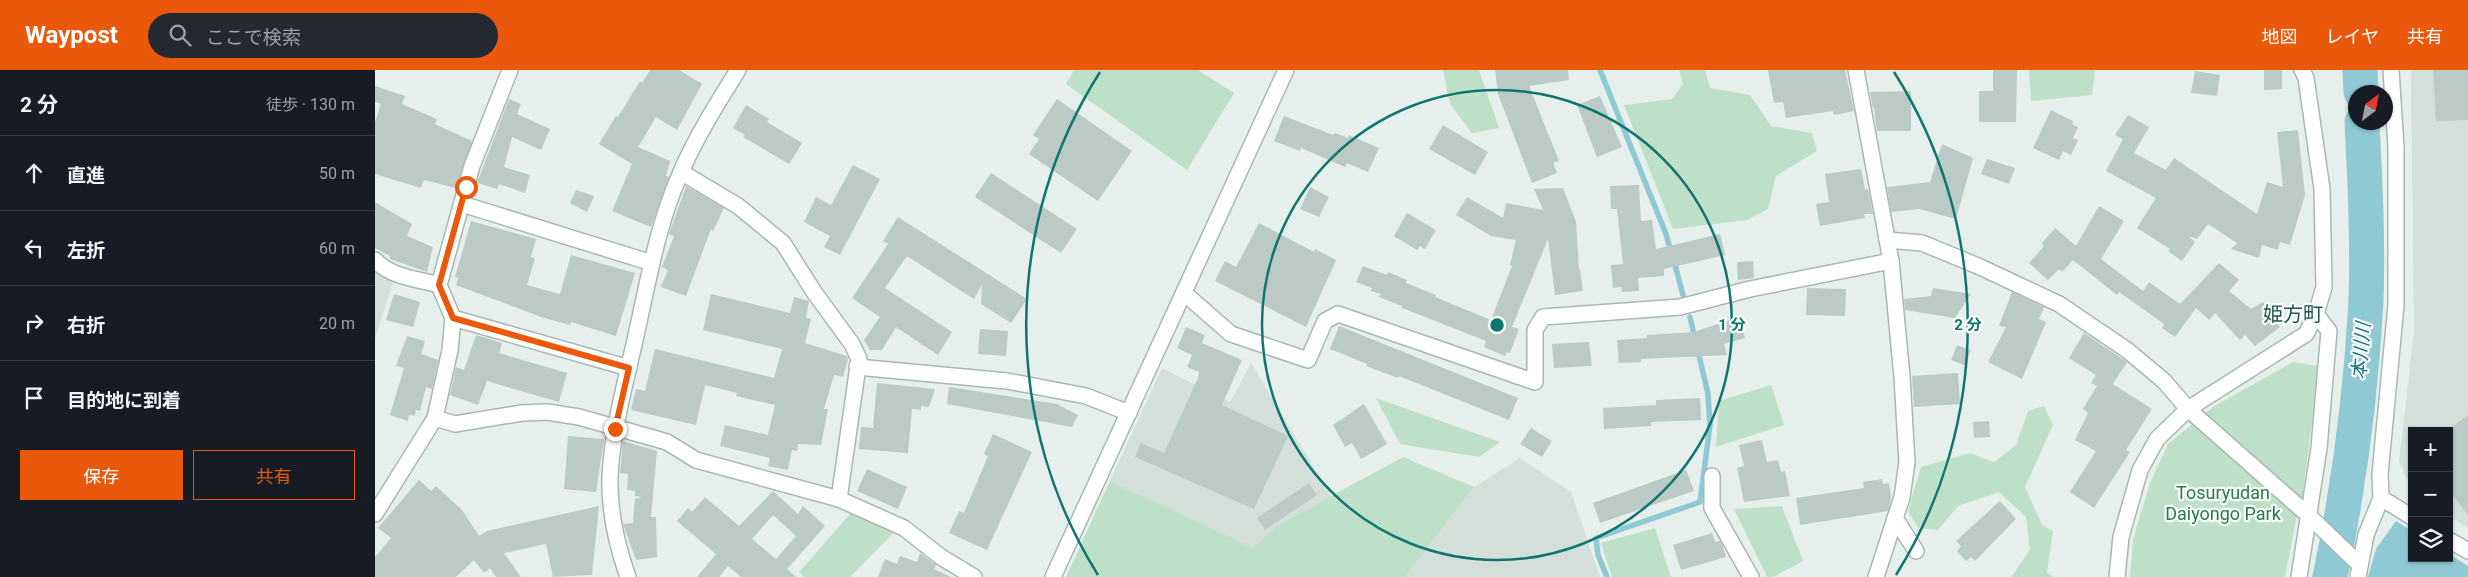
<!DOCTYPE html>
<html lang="ja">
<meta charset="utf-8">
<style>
:root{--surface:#171b24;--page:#242831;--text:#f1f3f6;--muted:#9ea1a6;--line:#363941;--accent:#ea580c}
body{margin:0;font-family:Roboto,"Noto Sans JP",sans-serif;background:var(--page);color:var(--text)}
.controls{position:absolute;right:15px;bottom:15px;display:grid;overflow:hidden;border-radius:0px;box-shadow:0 1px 4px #0004}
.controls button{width:45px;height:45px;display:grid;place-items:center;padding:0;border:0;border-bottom:1px solid var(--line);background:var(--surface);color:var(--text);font:25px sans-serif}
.compass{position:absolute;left:1973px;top:15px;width:45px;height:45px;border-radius:50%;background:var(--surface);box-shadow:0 1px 4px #0004;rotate:32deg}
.stop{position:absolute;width:15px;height:15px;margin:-11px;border:4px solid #ea580c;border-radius:50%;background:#fff}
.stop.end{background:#ea580c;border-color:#fff;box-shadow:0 1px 5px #0008}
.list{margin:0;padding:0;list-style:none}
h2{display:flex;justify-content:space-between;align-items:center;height:65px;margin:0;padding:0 20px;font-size:21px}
h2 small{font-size:16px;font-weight:400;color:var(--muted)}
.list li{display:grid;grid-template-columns:32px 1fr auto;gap:15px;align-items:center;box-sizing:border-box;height:75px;padding:0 20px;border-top:1px solid var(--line)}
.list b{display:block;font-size:19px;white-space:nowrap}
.list em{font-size:16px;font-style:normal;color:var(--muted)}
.actions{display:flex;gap:10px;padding:15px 20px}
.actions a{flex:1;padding:11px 0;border:1px solid var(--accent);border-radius:0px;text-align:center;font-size:18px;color:var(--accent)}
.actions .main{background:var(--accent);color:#fff}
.icon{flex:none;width:28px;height:28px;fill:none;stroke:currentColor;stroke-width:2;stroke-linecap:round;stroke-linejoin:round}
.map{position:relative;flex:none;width:2093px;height:507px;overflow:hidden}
header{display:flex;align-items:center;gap:30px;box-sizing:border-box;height:70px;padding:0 25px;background:var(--accent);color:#fff}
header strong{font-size:24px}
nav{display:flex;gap:28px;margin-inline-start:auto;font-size:18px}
.search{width:350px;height:45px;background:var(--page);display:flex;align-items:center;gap:12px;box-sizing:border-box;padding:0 18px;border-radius:28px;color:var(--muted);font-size:19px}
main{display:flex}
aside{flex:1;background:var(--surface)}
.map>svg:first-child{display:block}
.built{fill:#d4dfda}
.green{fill:#bfe0c8}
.water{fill:#8ec9d4}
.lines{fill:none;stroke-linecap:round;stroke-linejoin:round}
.stream{stroke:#8ec9d4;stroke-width:5.5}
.river{stroke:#8ec9d4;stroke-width:35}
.building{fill:#bbcac4;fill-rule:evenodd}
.minor-casing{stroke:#a8b8b2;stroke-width:18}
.minor{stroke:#fff;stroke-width:15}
.route{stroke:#ea580c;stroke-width:6}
.ring{fill:none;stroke:#0f766e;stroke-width:2.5}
.labels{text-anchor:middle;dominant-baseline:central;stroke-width:4.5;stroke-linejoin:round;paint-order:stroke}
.park-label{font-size:18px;fill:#2d7a4b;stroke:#f7fbf9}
.water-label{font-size:19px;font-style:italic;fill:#1c6f80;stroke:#f7fbf9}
.quarter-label{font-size:20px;fill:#1f5548;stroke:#f7fbf9}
.centre{fill:#0f766e;stroke:#f7fbf9;stroke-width:2.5}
.ring-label{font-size:15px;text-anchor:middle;font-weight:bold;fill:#0f766e;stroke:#f7fbf9;stroke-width:4.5;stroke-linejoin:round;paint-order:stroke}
</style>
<header>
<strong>Waypost</strong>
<div class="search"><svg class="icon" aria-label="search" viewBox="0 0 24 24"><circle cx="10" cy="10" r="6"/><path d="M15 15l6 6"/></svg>ここで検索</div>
<nav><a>地図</a><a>レイヤ</a><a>共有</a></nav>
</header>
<main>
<aside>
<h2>2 分<small>徒歩 · 130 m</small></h2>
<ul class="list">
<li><svg class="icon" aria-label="ahead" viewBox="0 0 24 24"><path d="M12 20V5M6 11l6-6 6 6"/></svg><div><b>直進</b></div><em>50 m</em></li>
<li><svg class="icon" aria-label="left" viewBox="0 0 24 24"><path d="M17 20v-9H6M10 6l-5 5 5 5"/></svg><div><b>左折</b></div><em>60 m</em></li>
<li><svg class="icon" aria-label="right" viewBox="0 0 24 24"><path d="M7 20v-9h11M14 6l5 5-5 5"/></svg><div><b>右折</b></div><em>20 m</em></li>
<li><svg class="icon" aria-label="arrive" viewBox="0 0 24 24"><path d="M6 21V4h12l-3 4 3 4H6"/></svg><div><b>目的地に到着</b></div></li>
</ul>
<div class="actions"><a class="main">保存</a><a>共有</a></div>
</aside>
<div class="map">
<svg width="2093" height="507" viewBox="0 0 2093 507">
<rect width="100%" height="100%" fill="#e6efeb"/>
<g class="built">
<path d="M2036,0H2093V458L2074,446V361H2037V420L2024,391L2039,261Z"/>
<path d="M0,195L18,212L0,269Z"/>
<path d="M876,293L956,426L901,456L878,479L735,411L787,298L855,332Z"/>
<path d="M1145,388L1196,422L1225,507H1030L1099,417Z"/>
</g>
<g class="green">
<path d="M699,0H823L859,23L812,100L691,14Z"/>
<path d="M1068,0H1104L1124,58L1097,63L1075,34Z"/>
<path d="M1304,0H1330L1335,18L1375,25L1396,56L1437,63L1442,81L1401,106L1393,139L1372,150L1298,159L1249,35L1297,29L1308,14Z"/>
<path d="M1654,0H1720L1717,25L1656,31Z"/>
<path d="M1918,292L1944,296L1927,430L1921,450L1910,507H1755L1758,470L1775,413L1793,374L1838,337Z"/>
<path d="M1396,315L1409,355L1341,377L1344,331Z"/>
<path d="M1001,328L1125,372L1104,387L1025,374Z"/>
<path d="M1669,336L1678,355L1650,417L1667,455L1678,461L1672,503L1679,507H1636L1655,480L1651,447L1624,422L1583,436L1563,460L1543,458L1533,441L1546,397L1595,383L1619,392L1641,375L1653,341Z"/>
<path d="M1028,387L1099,417L1030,507H691L735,411L878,478L901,456Z"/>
<path d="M1407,436L1428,491L1398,507H1392L1359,439Z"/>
<path d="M477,442L520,461L475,507H429L424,502Z"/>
<path d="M1280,458L1296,507H1237L1226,473Z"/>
</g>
<path class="water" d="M2021,451L2037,461V488H2074V484L2093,496V507H1993L2001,479Z"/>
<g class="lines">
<g class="stream">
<path d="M1225,0L1291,164L1296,182"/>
<path d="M1299,191L1308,225"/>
<path d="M1315,247L1320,269"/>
<path d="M1232,507L1223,485L1221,468L1325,432L1335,355L1333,324L1323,281"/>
</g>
<g class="river">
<path d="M1985,0L1986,22"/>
<path d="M1955,507C1974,417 1986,323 1991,231C1993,172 1990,112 1987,52"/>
</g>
</g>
<g class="building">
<path d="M275,0H304L327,14L302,60L281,47L263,77L295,91L291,106L294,107L276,157L237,141L257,94L224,74L241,46L243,47L265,11L267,13Z"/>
<path d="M1120,0H1193L1194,10L1154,16L1184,91L1178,93L1182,103L1157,113L1123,24Z"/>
<path d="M1393,0H1470L1479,41L1459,45L1458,41L1411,48L1408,32L1399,33Z"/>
<path d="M1618,0H1642L1641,52H1604V21H1618Z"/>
<path d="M1889,0H1907V19L1889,20Z"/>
<path d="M2058,0H2093V50L2061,51Z"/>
<path d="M1820,1L1845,5L1842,26L1816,23Z"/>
<path d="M0,16L30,26L27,34L62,49L60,54L97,71L81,118L49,110L46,118L0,104V52L6,34L0,32Z"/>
<path d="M1536,21V61H1502L1499,38H1498L1495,22Z"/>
<path d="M1225,26L1247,77L1222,87L1202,35Z"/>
<path d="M134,29L146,34L142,44L175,59L166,80L137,67L129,97L155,105L150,123L124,114L122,119L102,113Z"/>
<path d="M682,29L757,81L723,131L654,84L664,69L658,65Z"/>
<path d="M371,35L394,49L392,52L427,73L414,94L368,67L370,65L358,58Z"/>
<path d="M1676,40L1698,51L1697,54L1703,57L1698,68L1703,70L1696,85L1688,81L1684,90L1658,78Z"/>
<path d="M1753,45L1774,57L1759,83L1791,100L1799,88L1882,144L1892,112L1908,117L1902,62L1923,60L1930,125L1915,175L1905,172L1903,180L1887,175L1884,188L1856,179L1862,173L1833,154L1822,169L1814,166L1820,172L1807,191L1793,181L1795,179L1762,158L1781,128L1731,101L1748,69L1740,65Z"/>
<path d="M909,46L958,65L960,63L973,68L974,65L1004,78L993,102L972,93L970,97L926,78L925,81L899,71Z"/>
<path d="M1068,55L1113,82L1100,105L1054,79Z"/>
<path d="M1567,74L1598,88L1581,149L1544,139L1516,142L1512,117L1555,112Z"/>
<path d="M1612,89L1640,98L1634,114L1606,104Z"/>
<path d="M478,95L505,109L465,185L449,177L455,166L429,152L441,127L456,135Z"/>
<path d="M1486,99L1490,120L1493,119L1498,144H1489L1490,148L1445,156L1441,134L1454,132L1450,104Z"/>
<path d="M616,103L702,159L686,183L600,127Z"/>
<path d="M1264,115L1266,151L1277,150L1281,179L1345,164L1350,185L1289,199V206L1263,208L1264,221L1247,222L1246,217L1238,218L1236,195L1248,194L1242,139H1236L1235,116Z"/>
<path d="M311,116L349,138L338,161L336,159L311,226L286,217L293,200L287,197L299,166L294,164Z"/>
<path d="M935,117L954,127L944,147L925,139Z"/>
<path d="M1188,118L1201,152L1204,200L1205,199L1208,221L1180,225L1173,169L1137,257L1144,259L1135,283L1132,282L1130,286L1109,277L1111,271L1027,238V236L1004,227L1006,224L996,221L997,218L981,212L988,196L1012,205L1013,202L1032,210L1031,213L1061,225L1060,227L1116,250L1137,196L1135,195L1141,170L1116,166L1081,145L1092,127L1128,148L1131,133L1168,140L1159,119Z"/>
<path d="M201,120L219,126L212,142L195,133Z"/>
<path d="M0,132L37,154L32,166L58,177L52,202L15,189V186L0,178Z"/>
<path d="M1724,136L1749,151L1726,189L1768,221L1774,212L1805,234L1844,193L1864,210L1854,221L1876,239L1888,232L1904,251L1902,253L1905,257L1880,276L1870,265L1865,270L1840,243L1834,250L1821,238L1800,267L1787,258L1789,254L1744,222L1742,225L1698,190L1687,202L1684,199L1673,210L1654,193L1669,176L1667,173L1680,158L1701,176Z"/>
<path d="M1032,143L1061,160L1050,179L1045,176L1042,180L1019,166Z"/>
<path d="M523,147L652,229L636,253L606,234L607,215L599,229L532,186L510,218L577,262L563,285L521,257L507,280H495L489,270L505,247L477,228L513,174L508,171Z"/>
<path d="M96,151L161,169L156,187L160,188L152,215L185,224L196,185L260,203L241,266L196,252L195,255L166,247L81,215L83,208L80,207Z"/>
<path d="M884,153L939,182L940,179L961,190L931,257L840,211L850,191L861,197Z"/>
<path d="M1378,191L1379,208L1363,210L1362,192Z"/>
<path d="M1432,218L1471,219L1470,246L1431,245Z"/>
<path d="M1558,218L1596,224L1580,248L1530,240L1529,229L1556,226Z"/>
<path d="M1637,222L1669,237L1664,249L1671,252L1647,309L1613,292L1631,257L1624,256Z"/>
<path d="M19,224L45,232L38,257L11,250Z"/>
<path d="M336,224L415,243L419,227L434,231L431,248L436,249L430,273L472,286L473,289L468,307L459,305L449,339H453L446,375L423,374L422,381L417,380L413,400L393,396L395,388L345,376L350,355L393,365L400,335L361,326L362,323L330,315L321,355L256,340L261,319L270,321L280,279L399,308L407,279L328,260Z"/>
<path d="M1364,247L1370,268L1349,274L1352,285L1266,289V292L1244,293L1242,270L1272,268V265L1319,262Z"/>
<path d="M964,256L1143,328L1134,350L1024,306L1023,308L991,296L992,294L955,279Z"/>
<path d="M811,257L830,265L827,273L867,290L847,335L913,366L879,439L760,387L766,373L789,383L823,308L824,302L812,297L817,285L802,278Z"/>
<path d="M605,259L633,261L631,286L603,284Z"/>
<path d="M1709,263L1752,292L1738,314L1777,339L1751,380L1755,382L1719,438L1695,422L1721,381L1700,370L1713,343L1708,339L1722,316L1716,313L1721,305L1694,288Z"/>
<path d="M101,265L127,273L124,283L192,303L184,332L112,311L103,335L75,325L81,297L89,300Z"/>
<path d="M32,266L50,271L46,284L63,290L57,319L51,317L45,341L41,340L40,346L34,345L33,351L15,345L29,298L21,296Z"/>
<path d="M1214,272L1217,296L1179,298L1177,274Z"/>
<path d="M1582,275L1595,280L1592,296L1576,290Z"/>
<path d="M1583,303L1585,334L1539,337L1537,306Z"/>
<path d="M502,313L560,319L554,337L546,336V340L537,339L533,383L484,379L486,357L498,358Z"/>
<path d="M574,317L682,334L703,345L697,357L572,334Z"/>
<path d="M1325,328L1326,350L1276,352V356L1229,359L1228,338L1281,335V330Z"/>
<path d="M989,334L1012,374L986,389L977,373L970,377L958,355Z"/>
<path d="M2093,345V445L2074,420V359Z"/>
<path d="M1614,351L1615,367L1599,368L1598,352Z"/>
<path d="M1156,358L1177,371L1167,387L1145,374Z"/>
<path d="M618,364L657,382L612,480L574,463L584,441L589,443L613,386L609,384Z"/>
<path d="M193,366L229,369L221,422L189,419Z"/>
<path d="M1387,370L1392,392L1403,390L1406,402L1410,401L1415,426L1369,432L1362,398L1369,396L1364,375Z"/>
<path d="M248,371L282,381L276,447H281L282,487L261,490L248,454L258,453L260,429L267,427L260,426V421L252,420L253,404L245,403Z"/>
<path d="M492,399L532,417L523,439L482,421Z"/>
<path d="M1311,400L1319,421L1225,453L1218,433Z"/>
<path d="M1507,409L1508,414L1514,413L1516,429L1513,441L1425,455L1421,428L1489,418L1488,412Z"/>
<path d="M44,410L56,421L61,416L87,440L104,466L112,461L224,436L217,505L178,507L171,474L129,483L146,507H121L115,498L109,503L99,490L81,507H0V487L16,468L3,458Z"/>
<path d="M934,413L942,425L890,460L882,448Z"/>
<path d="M398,421L423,444L428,436L450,456L412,499L421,507H366L353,496L344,507H322L341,484L302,451L313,438L317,442L330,427L364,456ZM398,445L421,466L401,489L377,469Z"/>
<path d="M1625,431L1641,449L1600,491L1596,487L1591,491L1582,481L1586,476L1581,471Z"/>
<path d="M1337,463L1340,472L1345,471L1347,474L1351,487L1306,500L1298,475Z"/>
<path d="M545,483L561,495L559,499L576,507H503L510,489L522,494L525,486L542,492Z"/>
</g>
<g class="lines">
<g class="minor-casing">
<g id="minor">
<path d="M1481,0L1516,191L1527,307L1532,392L1527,427L1501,507"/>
<path d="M306,102L363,136L408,173L439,222L477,274L484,289L464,429"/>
<path d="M87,134L277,193"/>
<path d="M1512,170L1547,173L1603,196L1684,234L1752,280L1789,311L1813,339L1933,445L1985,495"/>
<path d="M0,190C15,207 43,209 64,215"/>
<path d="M809,223L856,264L933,290L950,251L963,244L1160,312V260L1168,247L1305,237L1375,219L1516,191"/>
<path d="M78,248L254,298"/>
<path d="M482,297L632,311L711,326L754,343"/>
<path d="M60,348L80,354L147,343L172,342L204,347L292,372L321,390L464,429L529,458L566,487L599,507"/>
<path d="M1337,406V438L1376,507"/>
<path d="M2006,428L2037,447"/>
<path d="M0,444L60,348L75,280L78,248L64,215L97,96L135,0"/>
<path d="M1520,448L1541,481"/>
<path d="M2074,470L2093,481"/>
<path d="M253,507C242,476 234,441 235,407C237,361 250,315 260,270C273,213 282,155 306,102C321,67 343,32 363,0"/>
<path d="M678,507L911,0"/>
<path d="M1742,507L1746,467L1765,400L1782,369L1813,339L1931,264L1941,244L1949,217L1947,119L1931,8L1927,0"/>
<path d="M1924,507L1944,378L1954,261L1941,244"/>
<path d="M1983,507L1991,465L2006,428L2005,404L2021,235V77L2016,0"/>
</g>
</g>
<use href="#minor" class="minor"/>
</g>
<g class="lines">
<path class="route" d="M91,117L64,215L78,248L254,298L240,359"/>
</g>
<g class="ring">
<circle cx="1122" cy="255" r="235"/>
<path d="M723 505A471 471 0 0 1 725 2M1519 2A471 471 0 0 1 1521 505"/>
</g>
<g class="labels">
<g class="park-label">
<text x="1848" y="422">Tosuryudan<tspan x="1848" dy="21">Daiyongo Park</tspan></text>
</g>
<g class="water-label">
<text transform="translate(1986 281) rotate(-85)">本川川</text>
</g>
<g class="quarter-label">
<text x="1918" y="244">姫方町</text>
</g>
</g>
<circle cx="1122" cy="255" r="8" class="centre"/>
<g class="ring-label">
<text x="1357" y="260">1 分</text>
<text x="1593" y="260">2 分</text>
</g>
</svg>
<div class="controls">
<button>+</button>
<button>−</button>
<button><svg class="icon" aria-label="layers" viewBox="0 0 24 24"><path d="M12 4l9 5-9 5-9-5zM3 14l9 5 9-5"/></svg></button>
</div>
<svg class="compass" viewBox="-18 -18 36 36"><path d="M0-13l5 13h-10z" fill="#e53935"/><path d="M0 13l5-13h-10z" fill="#9ea1a6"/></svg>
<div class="stop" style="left:91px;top:117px"></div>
<div class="stop end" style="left:240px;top:359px"></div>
</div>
</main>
